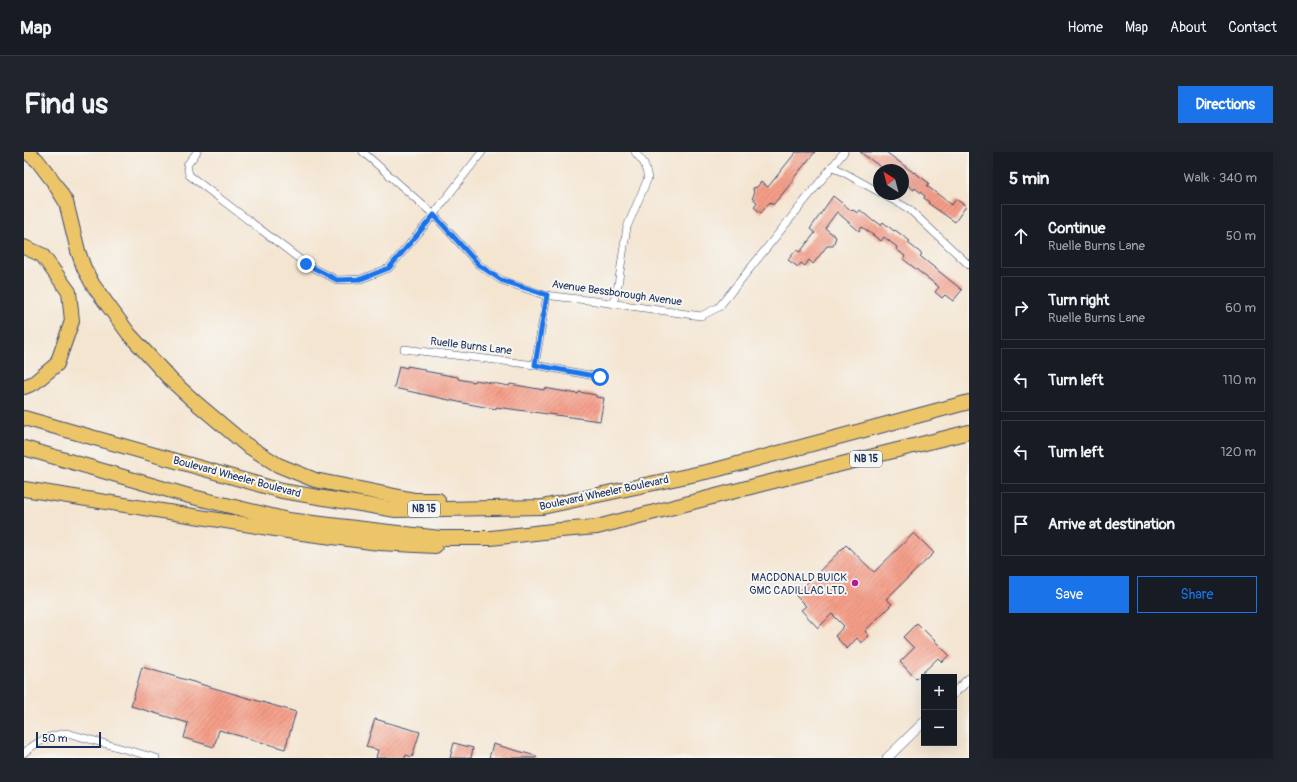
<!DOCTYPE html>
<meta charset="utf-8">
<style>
:root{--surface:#171b24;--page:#20242c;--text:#f1f3f6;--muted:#9ea1a6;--line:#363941;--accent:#1a73e8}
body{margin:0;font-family:Pangolin,sans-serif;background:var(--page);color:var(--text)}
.controls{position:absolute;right:12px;bottom:12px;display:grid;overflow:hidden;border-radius:0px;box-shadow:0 4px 16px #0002}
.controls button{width:36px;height:36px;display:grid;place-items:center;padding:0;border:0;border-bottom:1px solid var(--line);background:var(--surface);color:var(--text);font:20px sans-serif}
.compass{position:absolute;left:849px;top:12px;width:36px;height:36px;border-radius:50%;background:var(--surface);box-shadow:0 4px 16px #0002;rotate:324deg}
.scale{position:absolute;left:12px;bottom:10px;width:65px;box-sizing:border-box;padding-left:4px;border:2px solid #1b2f5e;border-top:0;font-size:11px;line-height:14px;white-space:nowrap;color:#1b2f5e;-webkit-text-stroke:3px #f6f6f2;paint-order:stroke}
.stop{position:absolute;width:12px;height:12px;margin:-9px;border:3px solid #1a73e8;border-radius:50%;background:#fff}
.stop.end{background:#1a73e8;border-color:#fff;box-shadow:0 1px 4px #0008}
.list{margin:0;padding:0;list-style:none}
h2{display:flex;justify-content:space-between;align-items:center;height:52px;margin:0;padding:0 16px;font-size:17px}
h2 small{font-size:13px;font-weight:400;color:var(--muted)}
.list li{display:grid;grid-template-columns:26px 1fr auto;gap:12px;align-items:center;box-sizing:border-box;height:64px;margin:0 8px 8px;padding:0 8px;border:1px solid var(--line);border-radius:0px}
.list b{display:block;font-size:15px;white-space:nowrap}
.list p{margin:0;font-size:13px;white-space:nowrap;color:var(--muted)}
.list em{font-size:13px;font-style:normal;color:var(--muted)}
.actions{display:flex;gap:8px;padding:12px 16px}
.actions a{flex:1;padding:9px 0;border:1px solid var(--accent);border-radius:0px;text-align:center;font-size:14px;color:var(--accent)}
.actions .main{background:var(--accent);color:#fff}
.icon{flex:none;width:22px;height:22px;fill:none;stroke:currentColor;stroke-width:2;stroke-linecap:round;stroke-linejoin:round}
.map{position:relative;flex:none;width:945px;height:606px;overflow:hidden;border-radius:0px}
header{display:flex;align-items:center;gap:24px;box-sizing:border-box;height:56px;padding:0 20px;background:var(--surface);border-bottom:1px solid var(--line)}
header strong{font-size:19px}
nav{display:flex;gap:22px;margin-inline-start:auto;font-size:14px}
.intro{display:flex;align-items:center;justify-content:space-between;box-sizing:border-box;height:96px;padding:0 24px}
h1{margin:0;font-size:28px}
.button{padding:10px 18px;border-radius:0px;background:var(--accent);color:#fff;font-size:14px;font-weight:700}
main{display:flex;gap:24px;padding:0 24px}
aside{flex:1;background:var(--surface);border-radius:0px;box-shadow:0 4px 16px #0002}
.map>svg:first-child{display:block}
.building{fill:url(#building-hatch)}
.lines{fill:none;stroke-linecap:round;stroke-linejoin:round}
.minor-casing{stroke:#3c4a6f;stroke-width:8}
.tertiary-casing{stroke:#3c4a6f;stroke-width:10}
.motorway-casing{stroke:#3c4a6f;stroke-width:16}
.minor{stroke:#fff;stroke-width:7}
.tertiary{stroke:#fff;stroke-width:9}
.motorway{stroke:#edc569;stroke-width:14}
.route{stroke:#1a73e8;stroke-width:5}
.poi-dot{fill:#b5179e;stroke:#f6f6f2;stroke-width:1.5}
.labels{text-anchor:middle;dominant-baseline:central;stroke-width:4;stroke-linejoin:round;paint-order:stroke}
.shield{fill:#f6f6f2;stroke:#5d6b8a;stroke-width:1}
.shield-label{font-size:10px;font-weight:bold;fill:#1b2f5e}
.street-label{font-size:11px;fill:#1b2f5e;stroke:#f6f6f2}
.poi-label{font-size:11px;fill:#1b2f5e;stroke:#f6f6f2;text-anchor:end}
</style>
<header>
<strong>Map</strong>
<nav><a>Home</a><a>Map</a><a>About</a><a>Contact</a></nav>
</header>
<div class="intro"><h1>Find us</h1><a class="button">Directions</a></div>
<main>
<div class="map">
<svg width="945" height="606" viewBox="0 0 945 606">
<defs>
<pattern id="building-hatch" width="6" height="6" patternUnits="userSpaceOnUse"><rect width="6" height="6" fill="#f59e88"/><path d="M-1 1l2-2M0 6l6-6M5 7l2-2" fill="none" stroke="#c68172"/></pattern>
</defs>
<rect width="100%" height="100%" fill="#f6f6f2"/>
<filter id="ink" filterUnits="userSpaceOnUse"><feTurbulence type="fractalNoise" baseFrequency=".025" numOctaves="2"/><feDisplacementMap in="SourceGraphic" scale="8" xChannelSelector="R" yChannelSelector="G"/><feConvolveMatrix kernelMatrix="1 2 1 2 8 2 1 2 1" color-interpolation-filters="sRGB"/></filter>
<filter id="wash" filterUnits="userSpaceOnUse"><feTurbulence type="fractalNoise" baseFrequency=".012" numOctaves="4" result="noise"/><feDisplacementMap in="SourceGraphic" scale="16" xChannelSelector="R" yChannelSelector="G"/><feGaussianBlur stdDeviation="0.9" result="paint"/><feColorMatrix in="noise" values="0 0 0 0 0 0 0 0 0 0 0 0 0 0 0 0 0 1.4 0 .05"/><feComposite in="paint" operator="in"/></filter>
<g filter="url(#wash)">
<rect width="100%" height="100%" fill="#f4e5d1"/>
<g id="blocks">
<g class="building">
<path d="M772,0H791L768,28L769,29L749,53L746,50L737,61L730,55L733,50L728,46L730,43L729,36L733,35L737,30L744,35Z"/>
<path d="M836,0H862L890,21V20L905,31L903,34L928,53L932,47L942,54L931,70L904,51L905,50L900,46L901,44L891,36L890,38L879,30V18H861Z"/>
<path d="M809,44L828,59L829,58L834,61L836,58L849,69L850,68L857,73L859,70L870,79L871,78L886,89L884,91L898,102L896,104L938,138L929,149L921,143L918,146L911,140L915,135L879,107L881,104L872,97L873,95L860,85L857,89L838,75L835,79L813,60L801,76L812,85L809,94H803L789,112L785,108L781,114L777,111L774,115L764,108L772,98L776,100L791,81L786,77Z"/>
<path d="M375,214L383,216V214L400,217V219L434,225V227L450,230L451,228L485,234L486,232L520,238V236L554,242L555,240L572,243V245L580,246L576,269L472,255V257L439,251L370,236Z"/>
<path d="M890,381L910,401L862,447L868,452L841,479L845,484L837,491L833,486L823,497L811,484L820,474L808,462L794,476L777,458L782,454L771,443L822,393L850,420Z"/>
<path d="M893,471L925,503L918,510L914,506L892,527L876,510L890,496L879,485Z"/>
<path d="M118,515L272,560L261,597L195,578L190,595L160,586L164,571L107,554Z"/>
<path d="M351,567L396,580L388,605L382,603L381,606H352L354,598L342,595Z"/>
<path d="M430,591L449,596L447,606H426Z"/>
<path d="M469,592L512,604V606H465Z"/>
</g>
</g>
</g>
<g filter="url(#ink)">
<use href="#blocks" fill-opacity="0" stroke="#3c4a6f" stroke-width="1"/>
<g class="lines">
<g class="minor-casing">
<g id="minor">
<path d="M173,0L163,13L165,23L282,112L313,128L337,127L365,116L410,63L413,58L458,0"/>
<path d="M339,0L410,63L455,113L477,128L520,143L571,149L677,164L695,155L820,0"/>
<path d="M808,14L855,40"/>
<path d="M858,42L885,57L945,113"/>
<path d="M589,151L594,133L603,75L624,26L620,11L611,0"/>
<path d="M380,197L511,213L576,225"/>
<path d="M511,213L523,143"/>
<path d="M0,601C12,590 26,583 43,581L132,606"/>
</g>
</g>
<g class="tertiary-casing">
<g id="tertiary">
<path d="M930,541L945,527"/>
<path d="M863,606L900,570"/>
</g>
</g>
<g class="motorway-casing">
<g id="motorway">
<path d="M3,0L13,8L29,29L42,50L54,99L60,116L69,133L105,182L147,228L170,249L221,292L254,313L291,328L391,348H414"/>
<path d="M0,95L18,103L45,140L48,169L33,212L10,231L0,235"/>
<path d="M0,266L258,339L372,358L518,355L691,318L945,250"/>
<path d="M0,296L165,344L264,368L416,386H467L537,378L573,375L738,332L945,280"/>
<path d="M0,337L270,380L355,391L411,394"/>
</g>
</g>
<use href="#minor" class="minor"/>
<use href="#tertiary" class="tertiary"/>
<use href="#motorway" class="motorway"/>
</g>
</g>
<g class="lines" filter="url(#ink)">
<path class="route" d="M282,112L313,128L337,127L365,116L410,63L455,113L477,128L523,143L511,213L576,225"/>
</g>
<circle class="poi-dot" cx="831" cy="431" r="4"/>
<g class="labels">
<g class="shield">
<rect x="826" y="299" width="32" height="16" rx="3"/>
<rect x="384" y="349" width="32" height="16" rx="3"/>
</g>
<g class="shield-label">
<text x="842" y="307">NB 15</text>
<text x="400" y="357">NB 15</text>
</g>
<g class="street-label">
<text transform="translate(593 141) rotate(8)">Avenue Bessborough Avenue</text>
<text transform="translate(447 194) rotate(7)">Ruelle Burns Lane</text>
<text transform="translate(213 325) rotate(15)">Boulevard Wheeler Boulevard</text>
<text transform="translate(580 341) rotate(-12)">Boulevard Wheeler Boulevard</text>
</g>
<g class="poi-label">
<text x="823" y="425">MACDONALD BUICK<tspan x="823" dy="13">GMC CADILLAC LTD.</tspan></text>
</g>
</g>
</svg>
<div class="controls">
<button>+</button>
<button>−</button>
</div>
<svg class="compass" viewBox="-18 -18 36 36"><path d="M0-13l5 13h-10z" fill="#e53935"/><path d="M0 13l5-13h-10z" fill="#9ea1a6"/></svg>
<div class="scale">50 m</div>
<div class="stop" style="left:576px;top:225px"></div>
<div class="stop end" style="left:282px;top:112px"></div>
</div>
<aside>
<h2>5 min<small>Walk · 340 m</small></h2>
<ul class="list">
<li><svg class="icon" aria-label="ahead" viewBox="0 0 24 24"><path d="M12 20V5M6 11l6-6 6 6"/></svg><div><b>Continue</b><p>Ruelle Burns Lane</p></div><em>50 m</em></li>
<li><svg class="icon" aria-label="right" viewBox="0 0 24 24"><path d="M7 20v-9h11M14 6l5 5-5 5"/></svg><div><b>Turn right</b><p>Ruelle Burns Lane</p></div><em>60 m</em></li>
<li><svg class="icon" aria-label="left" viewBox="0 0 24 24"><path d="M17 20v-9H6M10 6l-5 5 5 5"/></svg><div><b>Turn left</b></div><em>110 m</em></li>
<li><svg class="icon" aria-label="left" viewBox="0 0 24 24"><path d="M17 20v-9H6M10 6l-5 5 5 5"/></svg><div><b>Turn left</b></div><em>120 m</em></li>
<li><svg class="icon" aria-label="arrive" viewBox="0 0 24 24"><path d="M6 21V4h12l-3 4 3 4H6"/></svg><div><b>Arrive at destination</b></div></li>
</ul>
<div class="actions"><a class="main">Save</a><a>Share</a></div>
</aside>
</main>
